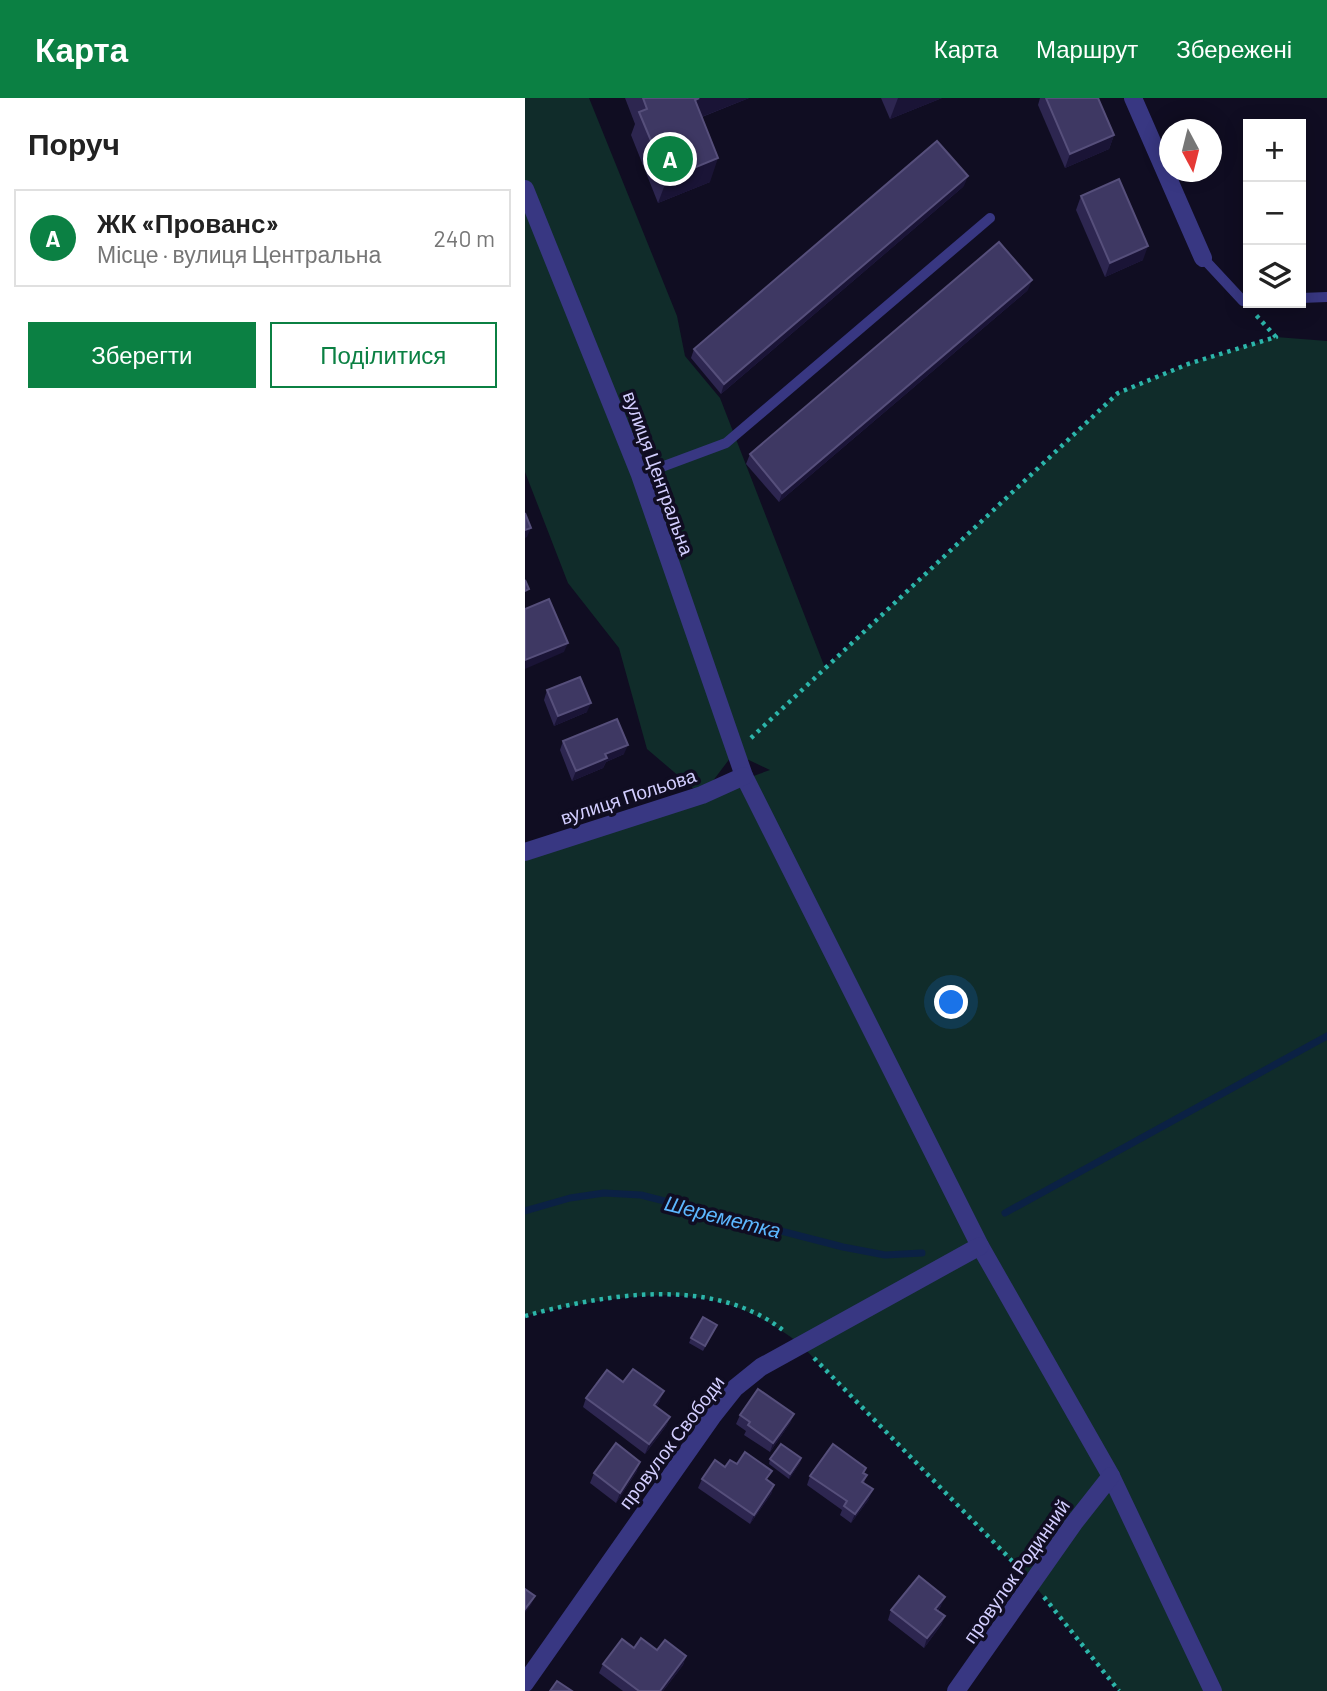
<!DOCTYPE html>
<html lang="uk">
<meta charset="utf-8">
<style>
:root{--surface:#fff;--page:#f2f2f2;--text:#222;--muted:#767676;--line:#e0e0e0;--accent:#0b8043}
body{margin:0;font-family:Barlow,sans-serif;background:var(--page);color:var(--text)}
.controls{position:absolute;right:21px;top:21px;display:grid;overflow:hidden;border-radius:0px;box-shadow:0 4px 18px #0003}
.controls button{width:63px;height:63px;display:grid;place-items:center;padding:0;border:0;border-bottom:2px solid var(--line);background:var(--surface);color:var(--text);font:35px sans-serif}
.compass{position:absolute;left:634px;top:21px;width:63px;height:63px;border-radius:50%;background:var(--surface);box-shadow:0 4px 18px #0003;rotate:173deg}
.you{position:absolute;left:427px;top:905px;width:24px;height:24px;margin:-18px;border:5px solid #fff;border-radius:50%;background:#1a73e8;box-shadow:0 0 0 10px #1a73e833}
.badge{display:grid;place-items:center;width:46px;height:46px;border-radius:50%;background:var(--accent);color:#fff;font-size:23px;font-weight:700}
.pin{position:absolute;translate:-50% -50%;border:4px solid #fff;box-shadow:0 2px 7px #0006}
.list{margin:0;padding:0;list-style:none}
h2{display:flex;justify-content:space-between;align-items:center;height:91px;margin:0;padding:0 28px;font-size:30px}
h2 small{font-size:23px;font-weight:400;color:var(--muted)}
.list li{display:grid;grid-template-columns:46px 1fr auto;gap:21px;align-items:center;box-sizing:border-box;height:98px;margin:0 14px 14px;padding:0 14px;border:2px solid var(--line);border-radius:0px}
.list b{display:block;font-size:26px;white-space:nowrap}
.list p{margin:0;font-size:23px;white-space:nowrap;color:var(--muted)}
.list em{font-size:23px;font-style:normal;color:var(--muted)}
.actions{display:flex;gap:14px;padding:21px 28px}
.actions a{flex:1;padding:16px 0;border:2px solid var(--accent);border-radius:0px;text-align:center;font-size:24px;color:var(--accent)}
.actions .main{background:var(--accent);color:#fff}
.icon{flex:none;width:38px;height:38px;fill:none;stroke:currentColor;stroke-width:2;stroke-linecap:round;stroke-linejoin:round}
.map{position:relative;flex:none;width:802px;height:1593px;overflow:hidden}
header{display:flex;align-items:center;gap:42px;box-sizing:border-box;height:98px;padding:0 35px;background:var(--accent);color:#fff}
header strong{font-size:33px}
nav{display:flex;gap:38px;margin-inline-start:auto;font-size:24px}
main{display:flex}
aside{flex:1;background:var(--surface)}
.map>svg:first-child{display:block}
.green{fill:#102c2a;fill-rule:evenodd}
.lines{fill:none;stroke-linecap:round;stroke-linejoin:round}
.stream{stroke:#0b2144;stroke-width:7}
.path{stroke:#2cb5aa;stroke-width:4.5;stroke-dasharray:3.5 5;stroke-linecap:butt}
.service{stroke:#383782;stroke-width:10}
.minor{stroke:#383782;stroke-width:18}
.wall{fill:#2d2650}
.shaded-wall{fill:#1a1436}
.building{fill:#3e3863;stroke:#564f7b;stroke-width:2}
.labels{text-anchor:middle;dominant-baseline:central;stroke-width:7;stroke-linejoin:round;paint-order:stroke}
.street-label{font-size:19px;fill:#d3ceff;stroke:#100d22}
.water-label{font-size:21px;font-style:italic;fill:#5cb7ff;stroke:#100d22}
</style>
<header>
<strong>Карта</strong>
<nav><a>Карта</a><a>Маршрут</a><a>Збережені</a></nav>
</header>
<main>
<aside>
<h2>Поруч<small></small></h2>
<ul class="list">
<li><span class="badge">A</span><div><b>ЖК «Прованс»</b><p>Місце · вулиця Центральна</p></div><em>240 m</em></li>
</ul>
<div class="actions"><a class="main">Зберегти</a><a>Поділитися</a></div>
</aside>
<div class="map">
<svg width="802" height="1593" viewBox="0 0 802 1593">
<rect width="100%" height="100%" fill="#100d22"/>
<path class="green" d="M0,0H64L152,218L160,258L195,300L300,570L593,295L663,266L751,239L802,243V1593H594L507,1484L276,1247C212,1196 159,1191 79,1202C53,1206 26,1211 0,1218V754L176,697L122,651L94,550L43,485L0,374ZM209,655L245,672L178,696Z"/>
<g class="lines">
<g class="stream">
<path d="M0,1113L45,1100L79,1095L116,1097L318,1149L360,1157L397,1155"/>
<path d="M480,1115L802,938"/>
</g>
<g class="path">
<path d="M226,640L593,295L663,266L751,239L730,216"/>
<path d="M0,1218C79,1196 189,1177 259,1233"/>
<path d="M289,1260L493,1469"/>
<path d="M519,1499L594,1593"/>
</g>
<g class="service">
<path d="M678,160L718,203H723"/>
<path d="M776,200L802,199"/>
<path d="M115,377L201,345L465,120"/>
</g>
<g class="minor">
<path d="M608,0L678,160"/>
<path d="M0,91L115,377L219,678L455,1148L586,1378L688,1593"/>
<path d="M0,754L177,697L219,678"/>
<path d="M0,1585L187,1319L210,1290L236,1269L455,1148"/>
<path d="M431,1593L549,1425L586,1378"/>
</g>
</g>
<g class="wall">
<path d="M100,0H224L177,19L185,84L133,105L106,37L110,26Z"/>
<path d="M356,0H417L365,21Z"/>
<path d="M515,0H573L589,37L584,51L540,70L513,7Z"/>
<path d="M439,88L196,296L166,260L169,251Z"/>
<path d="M556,98L618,162L580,179L551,112Z"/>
<path d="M503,192L254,404L221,366L225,356Z"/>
<path d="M22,592L62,614L29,628L19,602Z"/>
<path d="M38,643L99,656L81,664L78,670L47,683L35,652Z"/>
<path d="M192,1227L178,1253L164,1245L166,1240Z"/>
<path d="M98,1284L135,1303L131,1309L145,1319L141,1328L120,1356L58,1309L61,1300Z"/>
<path d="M269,1316L265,1325L245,1354L219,1337L221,1333L211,1326L215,1317Z"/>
<path d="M276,1360L275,1365L264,1381L244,1366L245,1361Z"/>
<path d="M212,1366L249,1387L246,1396L225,1426L173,1390L177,1381L200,1369Z"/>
<path d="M341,1370L339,1375L342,1377L339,1385L344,1401L326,1425L315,1417L317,1412L282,1387L285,1378Z"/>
<path d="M112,1373L91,1405L65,1385L69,1375Z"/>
<path d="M416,1508L413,1513L420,1518L416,1527L399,1550L363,1522L366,1512Z"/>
<path d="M109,1550L132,1552L161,1558L158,1567L138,1593H98L74,1575L78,1566Z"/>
</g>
<g class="shaded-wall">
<path d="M174,0H224L161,25L170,2Z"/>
<path d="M373,0H417L365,21Z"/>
<path d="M589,37L584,51L540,70L545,56Z"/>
<path d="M193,60L185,84L133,105L142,81Z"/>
<path d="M443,78L439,88L196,296L199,286Z"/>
<path d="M623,148L618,162L580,179L585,165Z"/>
<path d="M507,182L503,192L254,404L257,395Z"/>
<path d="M6,430L2,439L0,440V432Z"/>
<path d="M43,545L39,554L0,571V562Z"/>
<path d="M66,605L62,614L29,628L33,618Z"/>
<path d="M103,647L99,656L81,664L78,670L47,683L51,673L80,656Z"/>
<path d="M139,1293L135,1303L125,1316L129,1307Z"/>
<path d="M269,1316L265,1325L245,1354L248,1345Z"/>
<path d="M145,1319L141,1328L120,1356L124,1346Z"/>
<path d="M276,1360L275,1365L264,1381L265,1376Z"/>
<path d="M115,1364L112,1373L91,1405L95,1395Z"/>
<path d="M249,1387L246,1396L225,1426L229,1417Z"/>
<path d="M348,1391L344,1401L326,1425L330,1416Z"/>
<path d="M10,1498L6,1507L0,1515V1511Z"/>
<path d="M420,1499L416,1508L407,1520L410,1511Z"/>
<path d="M420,1518L416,1527L399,1550L402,1540Z"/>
<path d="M161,1558L158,1567L138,1593H135Z"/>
</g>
<g class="building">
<path d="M118,0H174L170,2L193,60L142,81L114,14L122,11Z"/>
<path d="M521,0H573L589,37L545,56Z"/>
<path d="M412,43L443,78L199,286L169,251Z"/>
<path d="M594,81L623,148L585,165L556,98Z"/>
<path d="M474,144L507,182L257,395L225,356Z"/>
<path d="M0,415L6,430L0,432Z"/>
<path d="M0,482L4,491L0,493Z"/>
<path d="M24,501L43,545L0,562V511Z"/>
<path d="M55,579L66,605L33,618L22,592Z"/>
<path d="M92,621L103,647L80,656L82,660L51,673L38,643Z"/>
<path d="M178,1219L192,1227L180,1248L166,1240Z"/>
<path d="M108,1271L139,1293L129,1307L145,1319L124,1346L61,1300L82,1272L98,1284Z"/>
<path d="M233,1291L269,1316L248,1345L223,1327L225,1324L215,1317Z"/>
<path d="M91,1345L115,1364L95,1395L69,1375Z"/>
<path d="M256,1346L276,1360L265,1376L245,1361Z"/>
<path d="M308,1346L341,1370L338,1375L342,1377L337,1384L348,1391L330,1416L319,1408L322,1403L285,1378Z"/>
<path d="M220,1354L247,1373L241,1381L249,1387L229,1417L177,1381L190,1362L200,1369L205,1362L212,1366Z"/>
<path d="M394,1478L420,1499L410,1511L420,1518L402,1540L366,1512Z"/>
<path d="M0,1491L10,1498L0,1511Z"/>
<path d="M116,1540L132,1552L140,1542L161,1558L135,1593H114L78,1566L97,1541L109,1550Z"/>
<path d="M32,1583L47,1593H25Z"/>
</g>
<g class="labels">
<g class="street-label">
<text transform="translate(134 375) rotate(70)">вулиця Центральна</text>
<text transform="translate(103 698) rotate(-18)">вулиця Польова</text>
<text transform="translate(146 1344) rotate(-53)">провулок Свободи</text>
<text transform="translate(491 1473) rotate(-55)">провулок Родинний</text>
</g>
<g class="water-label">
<text transform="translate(198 1118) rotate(14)">Шереметка</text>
</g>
</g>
</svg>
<div class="controls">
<button>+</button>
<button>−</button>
<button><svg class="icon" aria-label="layers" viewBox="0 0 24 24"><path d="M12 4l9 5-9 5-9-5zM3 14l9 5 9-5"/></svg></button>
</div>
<svg class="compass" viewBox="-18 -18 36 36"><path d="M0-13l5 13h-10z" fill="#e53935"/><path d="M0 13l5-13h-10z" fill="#767676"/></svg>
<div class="you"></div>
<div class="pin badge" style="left:145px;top:61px">A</div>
</div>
</main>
